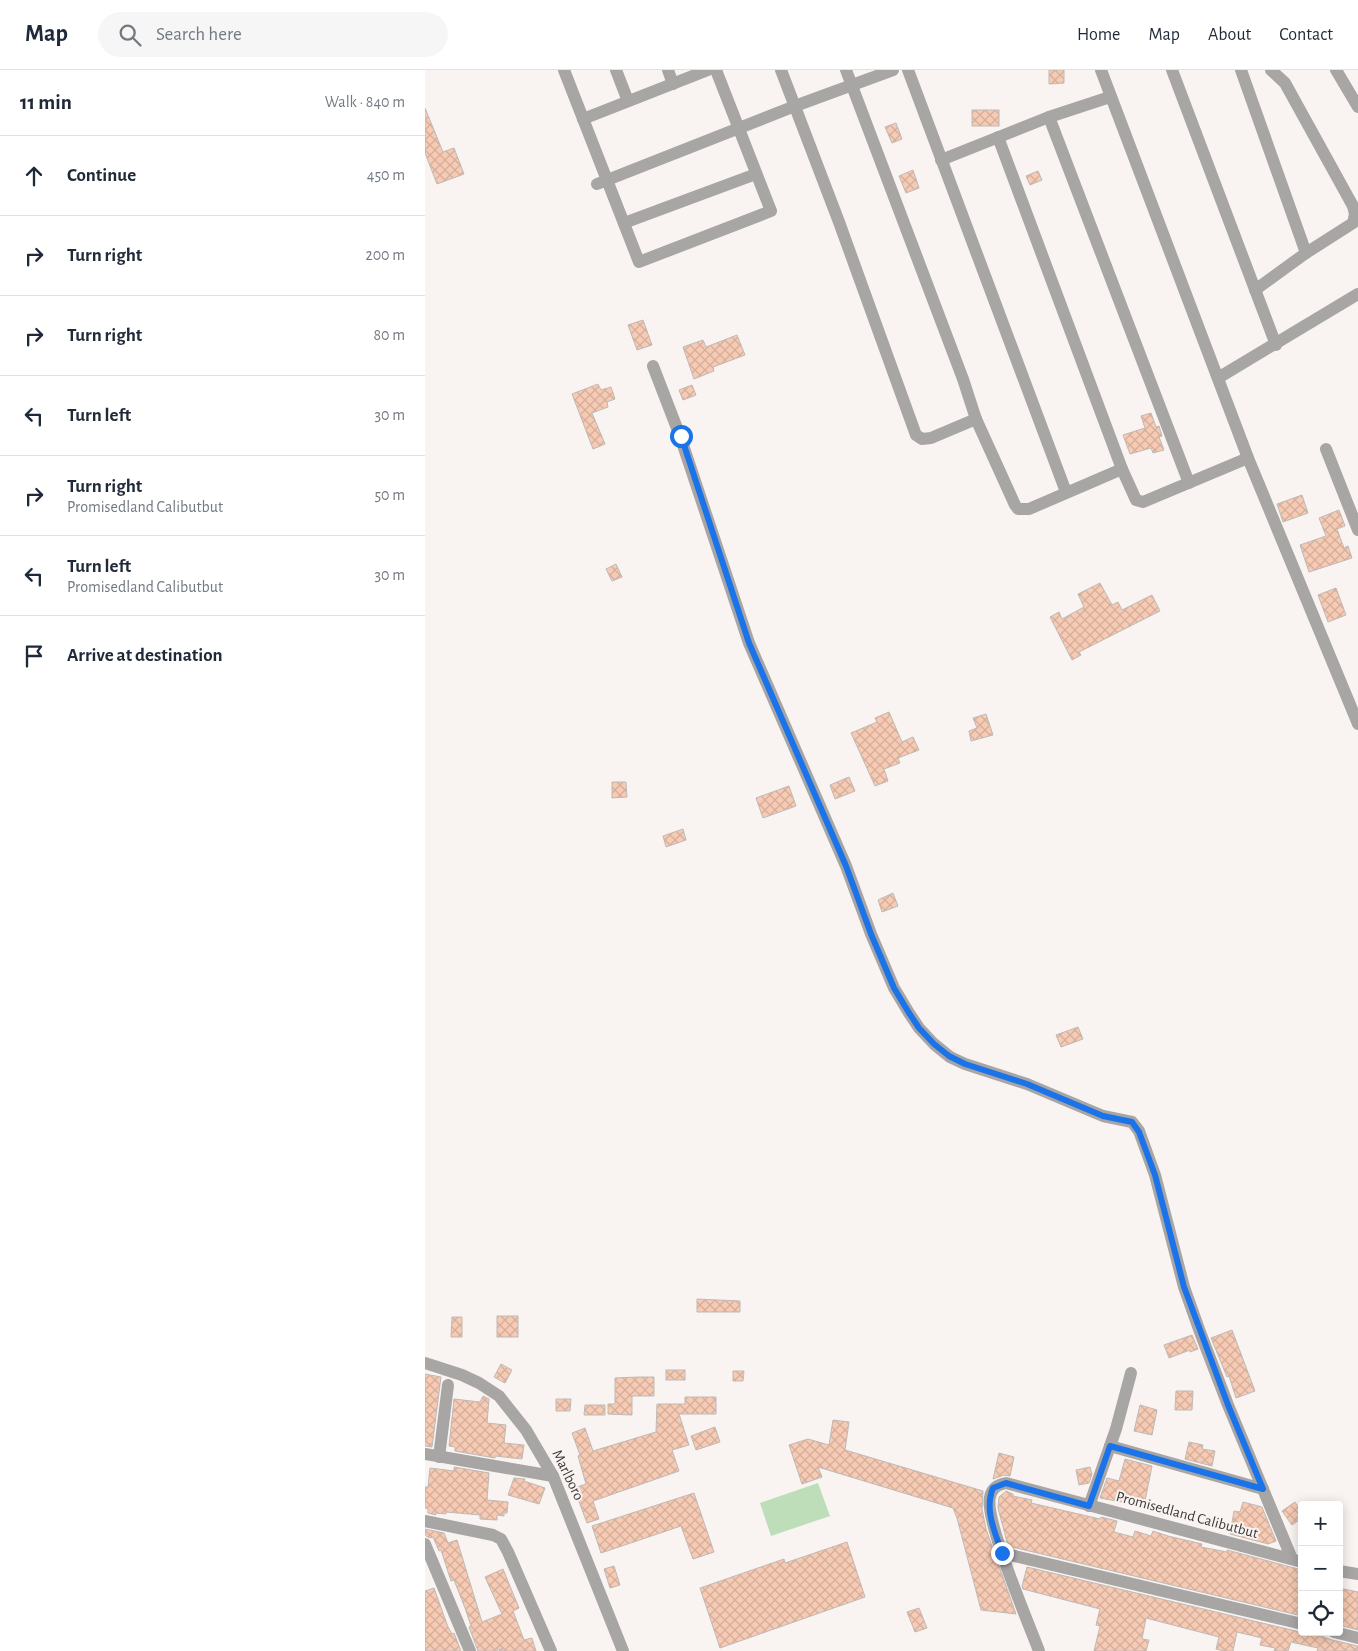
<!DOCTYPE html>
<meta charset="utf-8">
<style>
:root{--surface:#fff;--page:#f6f6f7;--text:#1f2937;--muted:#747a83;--line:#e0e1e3}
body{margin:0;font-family:"Alegreya Sans",sans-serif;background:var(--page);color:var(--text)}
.controls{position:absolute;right:15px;bottom:15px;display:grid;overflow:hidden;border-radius:5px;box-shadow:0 2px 12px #0003}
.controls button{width:45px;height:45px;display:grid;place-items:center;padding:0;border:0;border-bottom:1px solid var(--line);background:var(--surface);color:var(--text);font:25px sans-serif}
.stop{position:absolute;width:15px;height:15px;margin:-11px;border:4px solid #1a73e8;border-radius:50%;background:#fff}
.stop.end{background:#1a73e8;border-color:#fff;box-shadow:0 1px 5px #0008}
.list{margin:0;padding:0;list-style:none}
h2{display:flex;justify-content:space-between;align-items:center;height:65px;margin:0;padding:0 20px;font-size:21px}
h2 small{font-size:16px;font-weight:400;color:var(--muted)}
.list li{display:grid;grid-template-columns:32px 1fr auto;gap:15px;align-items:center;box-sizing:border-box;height:80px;padding:0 20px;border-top:1px solid var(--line)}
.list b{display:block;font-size:19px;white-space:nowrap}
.list p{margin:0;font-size:16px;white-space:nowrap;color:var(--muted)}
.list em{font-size:16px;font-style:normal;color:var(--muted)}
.icon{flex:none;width:28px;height:28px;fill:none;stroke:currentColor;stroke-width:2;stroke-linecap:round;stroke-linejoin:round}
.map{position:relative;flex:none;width:933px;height:1581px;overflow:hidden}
header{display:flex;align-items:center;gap:30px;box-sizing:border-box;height:70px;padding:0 25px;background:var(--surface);border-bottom:1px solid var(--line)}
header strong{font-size:24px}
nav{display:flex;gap:28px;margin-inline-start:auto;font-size:18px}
.search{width:350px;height:45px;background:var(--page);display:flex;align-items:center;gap:12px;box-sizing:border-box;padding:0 18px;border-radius:28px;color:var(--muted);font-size:19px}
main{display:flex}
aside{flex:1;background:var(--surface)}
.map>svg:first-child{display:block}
.pitch{fill:#bddeb9}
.building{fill:url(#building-cross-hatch);stroke:#bebab7}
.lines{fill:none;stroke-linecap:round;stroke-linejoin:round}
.minor{stroke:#a8a5a5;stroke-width:12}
.tertiary{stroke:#a8a5a5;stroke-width:12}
.route{stroke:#1a73e8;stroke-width:6}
.labels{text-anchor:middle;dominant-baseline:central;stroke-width:4;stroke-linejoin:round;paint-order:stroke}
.street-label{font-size:15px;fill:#3c3a39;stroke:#f9f4f1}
</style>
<header>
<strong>Map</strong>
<div class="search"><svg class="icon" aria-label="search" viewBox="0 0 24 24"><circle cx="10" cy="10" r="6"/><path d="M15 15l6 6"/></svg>Search here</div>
<nav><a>Home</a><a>Map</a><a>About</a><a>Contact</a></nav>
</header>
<main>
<aside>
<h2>11 min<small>Walk · 840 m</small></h2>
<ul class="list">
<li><svg class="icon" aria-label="ahead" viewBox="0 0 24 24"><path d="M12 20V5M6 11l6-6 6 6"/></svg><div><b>Continue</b></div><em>450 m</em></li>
<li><svg class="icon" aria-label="right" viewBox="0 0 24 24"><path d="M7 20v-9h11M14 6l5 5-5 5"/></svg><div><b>Turn right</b></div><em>200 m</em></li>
<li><svg class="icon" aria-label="right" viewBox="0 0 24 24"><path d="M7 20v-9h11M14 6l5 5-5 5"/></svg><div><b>Turn right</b></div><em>80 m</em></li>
<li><svg class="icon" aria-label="left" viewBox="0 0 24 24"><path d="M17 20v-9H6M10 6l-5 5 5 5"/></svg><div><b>Turn left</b></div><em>30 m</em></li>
<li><svg class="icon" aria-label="right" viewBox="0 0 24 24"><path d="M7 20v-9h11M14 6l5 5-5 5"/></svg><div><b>Turn right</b><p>Promisedland Calibutbut</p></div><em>50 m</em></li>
<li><svg class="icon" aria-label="left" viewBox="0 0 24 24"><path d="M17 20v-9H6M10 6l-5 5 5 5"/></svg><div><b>Turn left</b><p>Promisedland Calibutbut</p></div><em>30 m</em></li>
<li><svg class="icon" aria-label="arrive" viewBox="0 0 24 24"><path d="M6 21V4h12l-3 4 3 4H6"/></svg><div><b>Arrive at destination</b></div></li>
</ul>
</aside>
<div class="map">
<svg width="933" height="1581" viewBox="0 0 933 1581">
<defs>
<pattern id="building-cross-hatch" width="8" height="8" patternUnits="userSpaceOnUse" patternTransform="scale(1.25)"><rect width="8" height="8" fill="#f6cab3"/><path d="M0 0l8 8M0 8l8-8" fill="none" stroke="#d4ae9b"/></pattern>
</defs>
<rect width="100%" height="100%" fill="#f9f4f1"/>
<path class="pitch" d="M393,1413L405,1446L346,1466L335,1433Z"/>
<g class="building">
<path d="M624,0H639V13L624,14Z"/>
<path d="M0,38L18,82L29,78L39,104L12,114L0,83Z"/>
<rect x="547" y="40" width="27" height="16"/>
<path d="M471,53L477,69L467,73L460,57Z"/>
<path d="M488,100L494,118L481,123L474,106Z"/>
<path d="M613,101L617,110L605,115L601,106Z"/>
<path d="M218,250L227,275L212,280L203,255Z"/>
<path d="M312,265L320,285L288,297L289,301L269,309L258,277L278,270L281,277Z"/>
<path d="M173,314L176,320L186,317L190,329L182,332L183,337L167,343L180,374L168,379L147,324Z"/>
<path d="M267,315L271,325L258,330L254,320Z"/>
<path d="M726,343L731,357L734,356L737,366L734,367L739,380L728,383L726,378L705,384L698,365L720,358L716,346Z"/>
<path d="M877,425L883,443L858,452L852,434Z"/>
<path d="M914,440L920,456L912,459L919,478L923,476L927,488L884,502L875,475L901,466L894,448Z"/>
<path d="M191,494L197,507L187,511L181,499Z"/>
<path d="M675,513L687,535L693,532L697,540L727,525L735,541L654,582L656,585L647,590L625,547L634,542L637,549L659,537L653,524Z"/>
<path d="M911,518L921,545L903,552L893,525Z"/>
<path d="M464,642L477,672L488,667L494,680L473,688L475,693L459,699L463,711L450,716L426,663L452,652L450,648Z"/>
<path d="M561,644L568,665L546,671L544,661L552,658L548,648Z"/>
<path d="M424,707L430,721L410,729L405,715Z"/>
<path d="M187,712H201L202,727L187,728Z"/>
<path d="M364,716L371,736L338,748L331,728Z"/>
<path d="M258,759L261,770L241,777L238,766Z"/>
<path d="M468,823L473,836L457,842L453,830Z"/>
<path d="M653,957L658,969L636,977L631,965Z"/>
<path d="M272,1229L315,1231V1242H272Z"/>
<rect x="72" y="1246" width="21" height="21"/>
<path d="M27,1247H37V1267H26Z"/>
<path d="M807,1260L830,1321L811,1328L804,1306L802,1307L786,1268Z"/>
<path d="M767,1265L773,1279L765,1282V1280L744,1288L739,1275Z"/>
<path d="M76,1294L87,1300L80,1313L69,1307Z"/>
<rect x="241" y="1300" width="19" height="10"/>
<path d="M308,1301H319L318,1311H308Z"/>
<path d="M0,1304L16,1307L7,1377L0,1376Z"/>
<path d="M214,1307H229V1326H207V1345L183,1344V1334H190V1308Z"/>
<path d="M751,1321H768L767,1340H750Z"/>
<path d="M58,1326L64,1329L62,1353L81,1355L79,1373L99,1375L97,1389L70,1386V1388L30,1381V1377L24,1376L29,1329L55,1332Z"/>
<path d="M260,1327H291V1344H254L264,1375L247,1380L254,1401L168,1431L174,1449L162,1453L149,1418L161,1414L153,1386L155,1385L147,1363L160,1358L168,1381L231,1362L232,1334H260Z"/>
<path d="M131,1329H146L145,1341H131Z"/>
<path d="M160,1335H180V1345H159Z"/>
<path d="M715,1335L732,1340L727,1365L709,1361Z"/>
<path d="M408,1350L424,1352L420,1380L558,1421L557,1439L561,1459L591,1544L556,1540L532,1448L528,1438L393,1397L397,1407L377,1414L364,1375L383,1369L404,1375Z"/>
<path d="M290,1357L295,1372L271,1380L266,1366Z"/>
<path d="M764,1372L778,1375L777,1379L790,1381L787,1396L760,1389Z"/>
<path d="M574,1383L589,1387L585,1406L579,1405L568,1409Z"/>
<path d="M700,1389L727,1396L719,1436L675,1428L682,1408L694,1411Z"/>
<path d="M29,1397L64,1403L62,1430L83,1432L82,1443H79V1446L72,1445V1450L55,1449V1445L21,1442V1444L10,1443L11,1445L3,1443V1439L0,1438V1417H3L5,1398L29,1401Z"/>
<path d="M665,1397L667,1404L664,1413L654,1415L651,1400Z"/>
<path d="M89,1408L100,1409L99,1411L120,1418L114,1434L83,1425Z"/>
<path d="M581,1421L588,1424V1426L607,1430L606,1433L675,1449L676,1447L692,1451L689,1462L708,1467L710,1461L726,1466L728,1461L743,1466L777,1474L776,1477L802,1482V1480L877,1500V1546L583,1476L573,1438L574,1427Z"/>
<path d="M269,1423L289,1482L268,1489L256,1456L176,1483L167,1456Z"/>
<path d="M818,1432L837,1437L851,1471L843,1474L805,1464L809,1441L815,1442Z"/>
<path d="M870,1432L877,1443V1448L867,1455L857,1441Z"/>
<path d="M0,1459L19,1463L23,1473L32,1470L57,1552L77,1544L60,1507L78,1499L94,1538L88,1541L99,1570L107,1568L111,1581H74L79,1578L70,1581H53L44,1557L46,1556L40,1538L29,1510L26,1511L16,1480L14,1481L8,1467L5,1468L1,1466Z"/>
<path d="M422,1472L440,1527L295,1578L275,1518L359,1489L360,1493Z"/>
<path d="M189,1496L195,1515L185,1518L179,1499Z"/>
<path d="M602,1497L875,1562L893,1564V1565L907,1570L933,1576V1581H892L893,1578L866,1572L863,1581H849L850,1578L835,1575L837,1568L812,1562L808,1581H799L791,1579L794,1567L721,1548L717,1569L724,1570L721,1581H669L675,1556L671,1555L675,1539L598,1519L597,1516Z"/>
<path d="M9,1518L23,1557L27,1564L29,1563L36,1581H0V1521Z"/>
<path d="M914,1518L933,1522V1560L914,1555Z"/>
<path d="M494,1538L502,1558L490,1562L482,1542Z"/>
</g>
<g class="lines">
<g class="minor">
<path d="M139,0L214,192L346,141L291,0"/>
<path d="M191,0L203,31"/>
<path d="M243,0L248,14"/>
<path d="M356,0L414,152L491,365L497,369L506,368L551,349"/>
<path d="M421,0L538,309L551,349L590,435L593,439H604L697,399"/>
<path d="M483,0L641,422"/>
<path d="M676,0L823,388L933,654"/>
<path d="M747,0L851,275"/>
<path d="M816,0L881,183"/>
<path d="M911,0L933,37"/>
<path d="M624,47L764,413"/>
<path d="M158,49L283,0"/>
<path d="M573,67L697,399L711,430L718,432L823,388"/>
<path d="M516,90L624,47L685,27"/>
<path d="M172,114L370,36L468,0"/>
<path d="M199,153L331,104"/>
<path d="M830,220L881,183L928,153L930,144L928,136L860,13L846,0"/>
<path d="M228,296L255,366L324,573L421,796L446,864L469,918L484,943L494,958L509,974L525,987L540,994L602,1014L678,1046L707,1052L714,1061L730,1105L759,1217L775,1262L803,1335L867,1489"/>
<path d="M793,308L933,224"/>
<path d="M901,379L933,460"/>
<path d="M685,1376L838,1419"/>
<path d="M0,1384L128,1406"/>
<path d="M14,1387L23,1315"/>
<path d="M664,1436L691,1359L706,1303"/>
<path d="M0,1451L68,1465L76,1469L83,1482L126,1581"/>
<path d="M0,1474L45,1581"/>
<path d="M577,1483L877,1554"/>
<path d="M914,1501L933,1504"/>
<path d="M909,1562L933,1568"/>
<path d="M614,1581C604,1554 559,1449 565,1427C567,1418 572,1415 581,1413L877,1492"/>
</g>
<path class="tertiary" d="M0,1293L37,1305L54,1313L74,1326L101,1360L128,1406L198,1581"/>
</g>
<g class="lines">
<path class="route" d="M256,366L324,573L421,796L446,864L469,918L484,943L494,958L509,974L524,986L540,994L602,1014L678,1046L707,1052L714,1062L730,1105L759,1217L803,1335L838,1419L685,1376L664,1436L581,1413L568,1418C559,1440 570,1462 577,1483"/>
</g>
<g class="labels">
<g class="street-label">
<text transform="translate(143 1405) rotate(64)">Marlboro</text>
<text transform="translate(762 1445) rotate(15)">Promisedland Calibutbut</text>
</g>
</g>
</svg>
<div class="controls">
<button>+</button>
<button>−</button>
<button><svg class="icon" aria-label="locate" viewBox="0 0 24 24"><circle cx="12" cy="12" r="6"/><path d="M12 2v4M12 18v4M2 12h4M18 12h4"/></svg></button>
</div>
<div class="stop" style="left:256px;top:366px"></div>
<div class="stop end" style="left:577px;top:1483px"></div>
</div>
</main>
